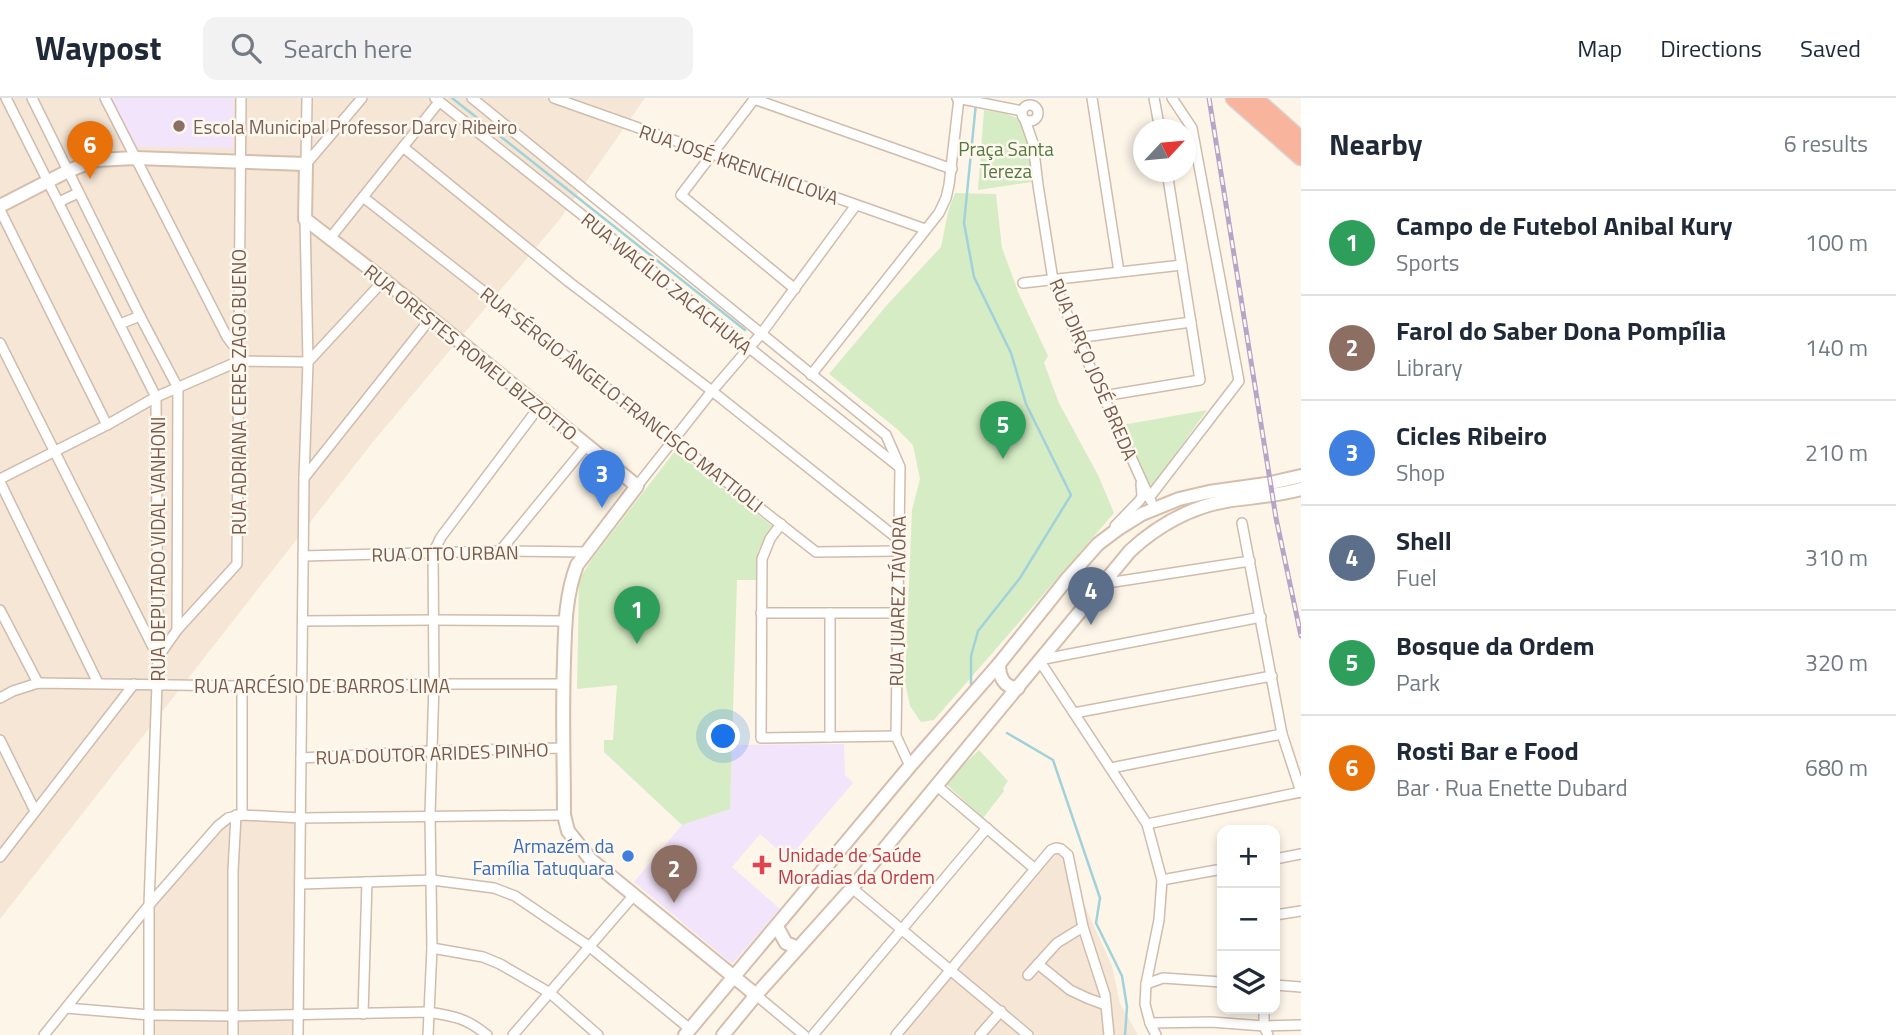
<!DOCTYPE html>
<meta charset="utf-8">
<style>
:root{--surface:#fff;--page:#f2f2f3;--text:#1f2937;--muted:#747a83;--line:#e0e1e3;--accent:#eb6b49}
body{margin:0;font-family:"Titillium Web",sans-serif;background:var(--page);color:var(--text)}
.controls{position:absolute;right:21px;bottom:21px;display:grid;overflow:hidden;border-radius:14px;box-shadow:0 4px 10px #0003}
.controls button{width:63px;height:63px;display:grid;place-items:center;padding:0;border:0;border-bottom:2px solid var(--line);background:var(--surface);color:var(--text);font:35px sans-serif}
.compass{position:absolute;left:1133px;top:21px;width:63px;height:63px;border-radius:50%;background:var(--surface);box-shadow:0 4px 10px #0003;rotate:64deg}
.you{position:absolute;left:724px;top:639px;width:24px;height:24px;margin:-18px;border:5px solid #fff;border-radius:50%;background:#1a73e8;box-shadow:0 0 0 10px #1a73e833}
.badge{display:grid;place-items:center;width:46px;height:46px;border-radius:50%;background:var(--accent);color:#fff;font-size:23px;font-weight:700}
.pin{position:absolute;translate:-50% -58px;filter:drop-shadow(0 2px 4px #0008)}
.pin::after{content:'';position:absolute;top:37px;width:24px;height:21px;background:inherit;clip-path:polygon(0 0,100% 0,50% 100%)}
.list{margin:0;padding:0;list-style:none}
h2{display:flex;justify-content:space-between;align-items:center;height:91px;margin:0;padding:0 28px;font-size:30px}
h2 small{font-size:23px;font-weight:400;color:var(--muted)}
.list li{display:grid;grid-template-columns:46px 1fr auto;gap:21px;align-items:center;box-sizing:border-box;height:105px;padding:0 28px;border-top:2px solid var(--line)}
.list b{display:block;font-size:26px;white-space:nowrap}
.list p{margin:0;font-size:23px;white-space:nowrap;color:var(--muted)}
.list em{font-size:23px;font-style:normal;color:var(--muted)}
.icon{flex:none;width:38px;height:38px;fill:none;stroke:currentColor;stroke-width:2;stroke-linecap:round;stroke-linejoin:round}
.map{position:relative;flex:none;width:1301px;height:937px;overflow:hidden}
header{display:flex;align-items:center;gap:42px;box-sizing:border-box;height:98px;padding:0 35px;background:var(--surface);border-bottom:2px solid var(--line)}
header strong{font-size:33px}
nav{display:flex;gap:38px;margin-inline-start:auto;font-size:24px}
.search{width:490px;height:63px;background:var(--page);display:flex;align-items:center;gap:18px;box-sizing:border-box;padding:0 24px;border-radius:14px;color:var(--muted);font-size:26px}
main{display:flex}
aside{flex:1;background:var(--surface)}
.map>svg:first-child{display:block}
.residential{fill:#f5e6d6}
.education{fill:#f2e4fa}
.green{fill:#d5ecc5}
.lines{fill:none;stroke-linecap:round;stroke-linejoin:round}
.stream{stroke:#a1d2da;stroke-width:2.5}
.street-casing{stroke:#d0bcac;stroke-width:12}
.secondary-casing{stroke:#d6beac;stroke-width:16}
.highway-casing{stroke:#dcd4d0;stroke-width:19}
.street{stroke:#fff;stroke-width:9}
.secondary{stroke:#fff;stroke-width:12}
.highway{stroke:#f9b49d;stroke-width:16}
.rail-casing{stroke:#b7a5c8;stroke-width:5}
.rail{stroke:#fff8ef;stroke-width:2.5;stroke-dasharray:8;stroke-linecap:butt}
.education-dot{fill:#8d6e63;stroke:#fff8ef;stroke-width:2.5}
.shop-dot{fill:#3f7fe0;stroke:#fff8ef;stroke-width:2.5}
.health-dot{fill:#e0444e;stroke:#fff8ef;stroke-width:2.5}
.labels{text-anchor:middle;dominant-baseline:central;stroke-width:5;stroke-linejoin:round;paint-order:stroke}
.education-label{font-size:19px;fill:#785e54;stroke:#fff8ef;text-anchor:start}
.park-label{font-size:19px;fill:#51793f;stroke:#fff8ef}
.street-label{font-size:19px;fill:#795a4a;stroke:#fff8ef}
.shop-label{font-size:19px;fill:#366cbe;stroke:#fff8ef;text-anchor:end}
.health-label{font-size:19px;fill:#be3a42;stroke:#fff8ef;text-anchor:start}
</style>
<header>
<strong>Waypost</strong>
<div class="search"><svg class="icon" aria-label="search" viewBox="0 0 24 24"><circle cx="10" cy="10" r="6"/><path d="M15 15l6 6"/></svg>Search here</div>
<nav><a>Map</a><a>Directions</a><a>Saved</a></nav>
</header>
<main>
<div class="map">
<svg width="1301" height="937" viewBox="0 0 1301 937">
<rect width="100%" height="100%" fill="#fdf5e8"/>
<g class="residential">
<path d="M0,0H645L560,121L372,345L0,821Z"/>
<path d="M230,720L300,721L298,937H150L151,811Z"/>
<path d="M1056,745L1112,868L1120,906L1138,937H895Z"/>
</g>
<g class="education">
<path d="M111,0H234L233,50L136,49Z"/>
<path d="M844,646L845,677L853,685L788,761L760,736L732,769L780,811L732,866L634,784L682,727L730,711L732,647Z"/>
</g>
<g class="green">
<path d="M984,12C994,14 1008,15 1017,20C1033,30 1031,67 1032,84L978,92Z"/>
<path d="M955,95L996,96L1002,150L1019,196L1048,258L1044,265L1059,305L1098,377L1114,415L934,622L921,624L910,608L905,584L912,412L920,381L913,347L897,331L829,276L887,207L941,149L948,114Z"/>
<path d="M1207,312L1151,390L1122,327Z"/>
<path d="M675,353L774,429L758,453L757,482H737L730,711L682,727L604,654V642H613L617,587L577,591L579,482L592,461Z"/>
<path d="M979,652L1008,683L1003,690L1004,693L983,720L945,685Z"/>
</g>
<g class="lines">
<g class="stream">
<path d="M452,0L745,232"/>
<path d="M971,586V558L978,533L1020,480L1071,397L1026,306L1011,255L974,179L964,125L976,5"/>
<path d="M1007,635L1053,662L1100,800L1096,825L1122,878L1127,909L1125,937"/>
</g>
<g class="street-casing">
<g id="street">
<path d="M6,0L156,299L158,559L149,807V937"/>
<path d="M32,0L140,218L178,290L177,532"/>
<path d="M105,0L227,239L239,255"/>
<path d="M435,0L898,368"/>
<path d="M472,0L886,337L900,369L896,638L910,668"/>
<path d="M554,0L925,131"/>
<path d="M755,0L681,97L795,191"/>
<path d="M957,0L1022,13"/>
<path d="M1092,0L1119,174"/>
<path d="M1154,0L1160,32"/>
<path d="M754,1L952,71"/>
<circle cx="1030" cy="15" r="8"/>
<path d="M1025,22L1033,45L1038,87L1053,182L1077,240L1151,403"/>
<path d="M403,49L569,184L712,293L898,441"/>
<path d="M306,66L362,0"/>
<path d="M306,66L307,0"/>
<path d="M363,99L816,454L897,453"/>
<path d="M59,104L78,95"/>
<path d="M0,112L107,327"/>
<path d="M331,139L439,4"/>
<path d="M1023,185L1182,167"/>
<path d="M120,226L140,218"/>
<path d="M1077,240L1191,224"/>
<path d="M0,245L158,559L177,532L237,466L241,0"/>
<path d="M811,277L939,115L946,100L949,87L959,0"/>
<path d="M1103,298L1200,282L1167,74"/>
<path d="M304,380L431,220"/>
<path d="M0,381L107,327L156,299L239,263L308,264L384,182"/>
<path d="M0,384L98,585"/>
<path d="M637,388L712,293L761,236L856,107"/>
<path d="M1149,400L1239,283L1192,30L1172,0"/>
<path d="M1242,425L1282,636L1301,694"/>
<path d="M781,426L770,441L762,461L761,640L896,638"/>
<path d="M1115,428L1140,402L1142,398L1141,386"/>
<path d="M500,453L586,348"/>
<path d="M303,458L500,453L586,454"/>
<path d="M1101,486L1250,463"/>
<path d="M0,512L38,585"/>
<path d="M761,515H897"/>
<path d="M303,523L434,522L565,523"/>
<path d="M242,588V717"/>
<path d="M0,600L13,593L38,585L302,589L434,586H563"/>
<path d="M1074,615L1272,578"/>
<path d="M830,639V515"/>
<path d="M0,642L35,713"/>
<path d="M301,660L431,653L564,650"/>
<path d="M1111,670L1282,636"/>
<path d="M937,688L1035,771"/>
<path d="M1147,726L1301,694"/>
<path d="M0,759L134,586"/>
<path d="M1275,761L1301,756"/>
<path d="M1162,782L1222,771"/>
<path d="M300,786L432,782L494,790L515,798L590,849L690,931"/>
<path d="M852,790L1028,937"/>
<path d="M1275,817L1301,813"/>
<path d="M432,850L483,859L500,866L550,895L598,937"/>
<path d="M1038,866L1070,892L1087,900L1106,907"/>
<path d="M1028,877L1057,845L1083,829"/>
<path d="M1146,886L1163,880L1222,884"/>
<path d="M1275,887L1301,889"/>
<path d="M756,897L804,937"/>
<path d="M66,910L150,917L232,918L428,914C454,918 466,920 487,937"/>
<path d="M1264,911V928L1268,937"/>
<path d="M363,916L367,784"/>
<path d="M1150,925L1211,924L1264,928L1301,927"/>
<path d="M44,937L149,807L218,728L228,720L242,717L301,720L564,717"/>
<path d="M233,937V773L236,717"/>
<path d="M298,937L304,380L308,264L305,121"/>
<path d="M428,937L432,850L430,717L434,586L433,455L441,439L539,309"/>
<path d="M513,937L634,797"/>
<path d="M813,937L987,730"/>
<path d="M896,937L1035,771L1051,752L1056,750L1061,751L1068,757L1083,829L1105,897L1109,937"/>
<path d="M980,937L1001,913"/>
<path d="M1156,937L1150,925L1145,906L1146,886L1159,822L1162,782L1147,726L1039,562L1261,519"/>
</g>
</g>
<g class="secondary-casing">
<g id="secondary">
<path d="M0,108L68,73L96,62L136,60L306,66L305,121L384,182L637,388L577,467C565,498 565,531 564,564C562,615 564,666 564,717L568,733L591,762L756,897"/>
<path d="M1067,481L1083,485L1088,493L1091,503"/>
<path d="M999,566C999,578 1004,590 1018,590"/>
<path d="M777,829L786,845L798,850"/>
<path d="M685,937L910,668L999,566L1067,481L1098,446L1118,431L1142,416L1179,401L1209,394L1266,386L1301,378"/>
<path d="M723,937L756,897L852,790L1130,453C1157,428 1188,410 1226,403C1251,399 1277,398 1301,391"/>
</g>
</g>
<g class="highway-casing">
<g id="highway">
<path d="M1234,0L1301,59"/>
<path d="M1254,0L1301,42"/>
</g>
</g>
<use href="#street" class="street"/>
<use href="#secondary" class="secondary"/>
<use href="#highway" class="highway"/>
<g class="rail-casing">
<path id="rail" d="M1209,0L1276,420L1301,538"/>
</g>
<use href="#rail" class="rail"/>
</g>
<circle class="education-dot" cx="179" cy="28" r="7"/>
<circle class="shop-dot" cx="628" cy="758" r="7"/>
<path class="health-dot" d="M758.5 756.5h7v7h7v7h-7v7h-7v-7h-7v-7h7z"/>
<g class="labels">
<g class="education-label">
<text x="193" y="28">Escola Municipal Professor Darcy Ribeiro</text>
</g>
<g class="park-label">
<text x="1006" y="50">Praça Santa<tspan x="1006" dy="22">Tereza</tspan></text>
</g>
<g class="street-label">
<text transform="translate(739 66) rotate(19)">RUA JOSÉ KRENCHICLOVA</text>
<text transform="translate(667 185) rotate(39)">RUA WACÍLIO ZACACHUKA</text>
<text transform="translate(471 254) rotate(39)">RUA ORESTES ROMEU BIZZOTTO</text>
<text transform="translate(1094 271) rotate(67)">RUA DIRÇO JOSÉ BREDA</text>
<text transform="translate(238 294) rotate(-90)">RUA ADRIANA CERES ZAGO BUENO</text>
<text transform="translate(622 301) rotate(38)">RUA SÉRGIO ÂNGELO FRANCISCO MATTIOLI</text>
<text transform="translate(157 451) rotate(-90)">RUA DEPUTADO VIDAL VANHONI</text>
<text transform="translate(445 455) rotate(-1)">RUA OTTO URBAN</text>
<text transform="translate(897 503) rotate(-89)">RUA JUAREZ TÁVORA</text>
<text x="322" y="587">RUA ARCÉSIO DE BARROS LIMA</text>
<text transform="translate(432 655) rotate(-2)">RUA DOUTOR ARIDES PINHO</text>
</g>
<g class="shop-label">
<text x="614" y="747">Armazém da<tspan x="614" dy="22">Família Tatuquara</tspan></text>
</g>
<g class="health-label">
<text x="778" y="756">Unidade de Saúde<tspan x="778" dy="22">Moradias da Ordem</tspan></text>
</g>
</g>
</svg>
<div class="controls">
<button>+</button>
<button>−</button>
<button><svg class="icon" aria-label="layers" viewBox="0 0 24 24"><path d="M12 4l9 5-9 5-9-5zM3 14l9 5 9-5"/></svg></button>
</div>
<svg class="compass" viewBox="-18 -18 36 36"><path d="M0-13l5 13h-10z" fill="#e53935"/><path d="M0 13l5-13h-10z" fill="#747a83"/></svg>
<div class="you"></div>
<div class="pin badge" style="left:637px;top:546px;background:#2e9e5b">1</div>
<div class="pin badge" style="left:674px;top:805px;background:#8d6e63">2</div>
<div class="pin badge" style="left:602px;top:410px;background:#3f7fe0">3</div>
<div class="pin badge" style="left:1091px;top:527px;background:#5c6f8a">4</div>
<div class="pin badge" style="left:1003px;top:361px;background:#2e9e5b">5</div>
<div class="pin badge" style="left:90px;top:81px;background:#e8710a">6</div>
</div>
<aside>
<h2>Nearby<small>6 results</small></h2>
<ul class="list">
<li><span class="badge" style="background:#2e9e5b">1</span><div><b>Campo de Futebol Anibal Kury</b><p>Sports</p></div><em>100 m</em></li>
<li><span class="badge" style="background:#8d6e63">2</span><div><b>Farol do Saber Dona Pompília</b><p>Library</p></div><em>140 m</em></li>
<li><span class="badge" style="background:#3f7fe0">3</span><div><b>Cicles Ribeiro</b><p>Shop</p></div><em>210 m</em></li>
<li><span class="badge" style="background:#5c6f8a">4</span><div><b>Shell</b><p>Fuel</p></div><em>310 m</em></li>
<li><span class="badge" style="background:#2e9e5b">5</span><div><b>Bosque da Ordem</b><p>Park</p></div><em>320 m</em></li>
<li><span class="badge" style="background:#e8710a">6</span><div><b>Rosti Bar e Food</b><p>Bar · Rua Enette Dubard</p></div><em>680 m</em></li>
</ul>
</aside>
</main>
